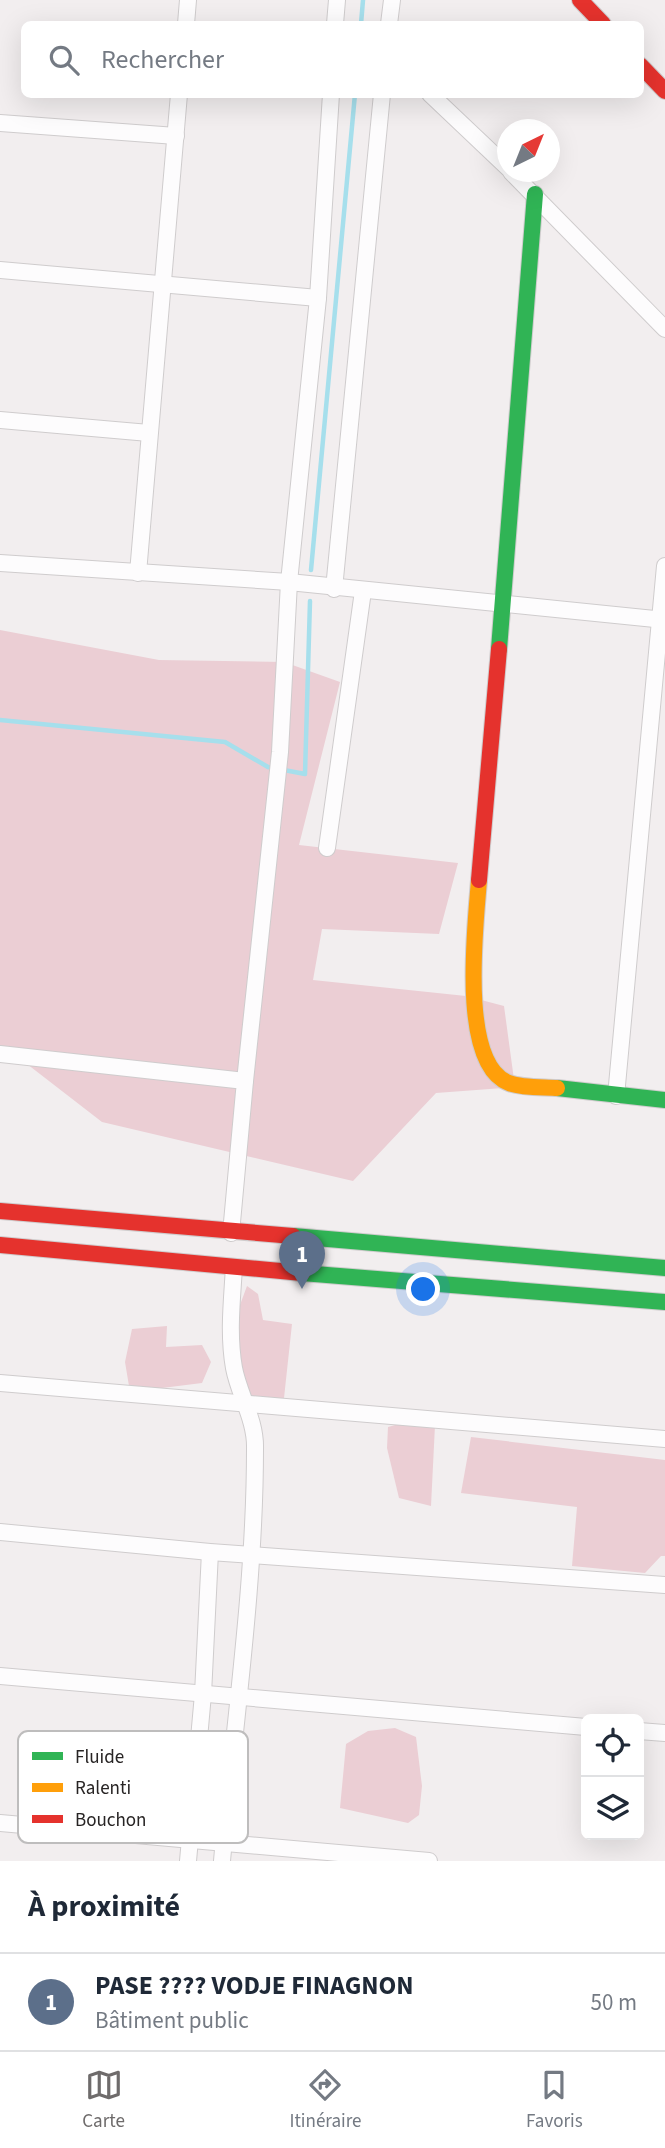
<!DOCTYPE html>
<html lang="fr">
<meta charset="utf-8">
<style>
:root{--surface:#fff;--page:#f2f2f3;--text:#1f2937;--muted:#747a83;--line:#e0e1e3;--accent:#6e6b6b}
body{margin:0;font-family:"Source Sans 3",sans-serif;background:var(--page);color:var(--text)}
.controls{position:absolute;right:21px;bottom:21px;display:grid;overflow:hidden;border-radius:10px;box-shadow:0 7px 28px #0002}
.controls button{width:63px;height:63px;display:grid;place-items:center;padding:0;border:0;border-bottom:2px solid var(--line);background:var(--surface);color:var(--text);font:35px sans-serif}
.compass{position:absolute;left:497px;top:119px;width:63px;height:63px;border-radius:50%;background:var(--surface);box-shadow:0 7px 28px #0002;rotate:43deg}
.you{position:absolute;left:424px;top:1290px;width:24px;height:24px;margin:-18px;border:5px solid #fff;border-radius:50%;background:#1a73e8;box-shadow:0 0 0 10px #1a73e833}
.badge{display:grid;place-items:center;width:46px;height:46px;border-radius:50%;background:var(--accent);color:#fff;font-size:23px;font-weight:700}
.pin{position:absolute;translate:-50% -58px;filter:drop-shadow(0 2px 4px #0008)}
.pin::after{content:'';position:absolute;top:37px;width:24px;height:21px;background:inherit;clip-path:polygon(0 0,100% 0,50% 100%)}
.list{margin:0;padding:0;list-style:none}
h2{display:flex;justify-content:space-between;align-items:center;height:91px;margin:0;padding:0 28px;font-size:30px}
h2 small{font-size:23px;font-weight:400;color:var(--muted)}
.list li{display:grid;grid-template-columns:46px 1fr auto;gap:21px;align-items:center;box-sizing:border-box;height:98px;padding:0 28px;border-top:2px solid var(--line)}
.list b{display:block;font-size:26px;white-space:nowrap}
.list p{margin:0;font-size:23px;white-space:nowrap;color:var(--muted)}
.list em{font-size:23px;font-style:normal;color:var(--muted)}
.icon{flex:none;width:38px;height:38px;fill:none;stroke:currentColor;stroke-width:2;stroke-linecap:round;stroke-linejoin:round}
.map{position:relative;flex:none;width:665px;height:1861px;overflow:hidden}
.search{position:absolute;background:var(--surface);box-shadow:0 7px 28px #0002;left:21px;right:21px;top:21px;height:77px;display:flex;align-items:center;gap:18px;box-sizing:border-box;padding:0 24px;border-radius:10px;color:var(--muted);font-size:26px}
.sheet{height:189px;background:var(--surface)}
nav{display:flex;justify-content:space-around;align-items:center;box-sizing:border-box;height:98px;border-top:2px solid var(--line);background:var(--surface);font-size:19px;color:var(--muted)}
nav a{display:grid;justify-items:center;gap:4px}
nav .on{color:var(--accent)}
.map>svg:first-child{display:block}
.green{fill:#ebced4}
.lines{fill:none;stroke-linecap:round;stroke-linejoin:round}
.stream{stroke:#a6dfec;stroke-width:4.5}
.street-casing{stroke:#cfcccd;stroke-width:18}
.fast-casing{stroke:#cfcccd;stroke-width:18}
.slow-casing{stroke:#cfcccd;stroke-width:18}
.jam-casing{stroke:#cfcccd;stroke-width:18}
.street{stroke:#fdfcfd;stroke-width:16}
.fast{stroke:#30b455;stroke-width:16}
.slow{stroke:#ff9f0a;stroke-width:16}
.jam{stroke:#e5322d;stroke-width:16}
.key{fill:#fff;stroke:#bebdbd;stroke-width:2}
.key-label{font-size:19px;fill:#272424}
</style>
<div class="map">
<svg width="665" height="1861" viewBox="0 0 665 1861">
<rect width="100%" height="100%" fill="#f2eeef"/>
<g class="green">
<path d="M0,630L159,660L284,662L340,682L299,845L458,863L439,934L322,929L313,980L466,996L504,1006L515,1087L436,1093L353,1181L102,1122L5,1047H0Z"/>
<path d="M247,1286L258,1294L263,1320L292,1324L284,1398L266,1408L246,1397L237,1377V1313Z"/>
<path d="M167,1326L166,1347L202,1345L211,1362L202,1383L130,1392L125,1362L132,1329Z"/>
<path d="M425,1417L435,1425L431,1506L399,1498L387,1448L388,1427Z"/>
<path d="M471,1437L665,1460V1556H661L645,1573L572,1566L577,1507L461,1493Z"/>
<path d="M395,1728L416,1737L422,1786L419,1815L408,1823L340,1808L346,1744L368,1731Z"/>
</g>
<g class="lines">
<g class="stream">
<path d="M361,24L363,0"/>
<path d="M311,570L355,94"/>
<path d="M0,720L225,742L268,767L305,774L310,601"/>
</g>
<g class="street-casing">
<g id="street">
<path d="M186,24L188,0"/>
<path d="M335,24L337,0"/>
<path d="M389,24L392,0"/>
<path d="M430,94L508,168"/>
<path d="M0,123L176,136"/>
<path d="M511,172L665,329"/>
<path d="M0,270L318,298"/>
<path d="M0,420L149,433"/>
<path d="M0,563L289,582L665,620"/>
<path d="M138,573L179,94"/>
<path d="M334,589L382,94"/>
<path d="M327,848L363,591"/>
<path d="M0,1054L245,1081L231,1233"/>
<path d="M245,1081L280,752L289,582L318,298L331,94"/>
<path d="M616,1096L665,566"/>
<path d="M0,1383L665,1439"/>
<path d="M0,1532L210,1552L665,1585"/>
<path d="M0,1676L586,1727"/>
<path d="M639,1731L665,1733"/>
<path d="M0,1823L429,1861"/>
<path d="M188,1861L203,1694L210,1552"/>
<path d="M222,1861C234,1725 255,1586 255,1449C256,1420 239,1395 234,1368C228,1334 232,1301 234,1267"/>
</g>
</g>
<g class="fast-casing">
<g id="fast">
<path d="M499,649L535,194"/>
<path d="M557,1088L665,1100"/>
<path d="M293,1236L665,1268"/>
<path d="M302,1273L665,1302"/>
</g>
</g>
<g class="slow-casing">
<path id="slow" d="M479,880C476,922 458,1064 509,1083C522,1088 542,1087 557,1088"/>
</g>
<g class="jam-casing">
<g id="jam">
<path d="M580,0L603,24"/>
<path d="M640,65L665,91"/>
<path d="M479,880L499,649"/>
<path d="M0,1211L293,1236"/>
<path d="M0,1245L302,1273"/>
</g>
</g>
<use href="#street" class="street"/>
<use href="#fast" class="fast"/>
<use href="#slow" class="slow"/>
<use href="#jam" class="jam"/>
</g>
<rect x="18" y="1731" width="230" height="112" rx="10" class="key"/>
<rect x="32" y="1752" width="31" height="8" fill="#30b455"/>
<rect x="32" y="1783" width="31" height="9" fill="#ff9f0a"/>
<rect x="32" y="1815" width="31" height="8" fill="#e5322d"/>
<g class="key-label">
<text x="75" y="1763">Fluide</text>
<text x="75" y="1794">Ralenti</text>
<text x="75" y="1826">Bouchon</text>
</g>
</svg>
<div class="controls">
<button><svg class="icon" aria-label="locate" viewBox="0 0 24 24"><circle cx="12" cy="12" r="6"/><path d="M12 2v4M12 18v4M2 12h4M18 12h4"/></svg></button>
<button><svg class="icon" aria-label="layers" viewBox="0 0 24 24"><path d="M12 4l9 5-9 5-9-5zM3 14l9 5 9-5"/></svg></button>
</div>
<svg class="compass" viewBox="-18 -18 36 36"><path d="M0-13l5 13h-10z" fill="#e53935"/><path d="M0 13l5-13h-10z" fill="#747a83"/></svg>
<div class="you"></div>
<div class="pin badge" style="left:302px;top:1289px;background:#5c6f8a">1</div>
<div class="search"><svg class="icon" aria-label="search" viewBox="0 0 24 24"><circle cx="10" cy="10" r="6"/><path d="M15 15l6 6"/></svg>Rechercher</div>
</div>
<section class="sheet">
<h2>À proximité<small></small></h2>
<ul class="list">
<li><span class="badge" style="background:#5c6f8a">1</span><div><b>PASE ???? VODJE FINAGNON</b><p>Bâtiment public</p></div><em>50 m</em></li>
</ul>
</section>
<nav>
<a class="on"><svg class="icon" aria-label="map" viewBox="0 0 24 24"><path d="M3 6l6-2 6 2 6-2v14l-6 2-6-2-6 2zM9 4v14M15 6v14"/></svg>Carte</a>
<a><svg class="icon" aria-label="directions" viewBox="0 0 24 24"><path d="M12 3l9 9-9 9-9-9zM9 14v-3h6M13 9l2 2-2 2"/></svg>Itinéraire</a>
<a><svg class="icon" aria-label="saved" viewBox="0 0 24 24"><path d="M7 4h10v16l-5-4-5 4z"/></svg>Favoris</a>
</nav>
